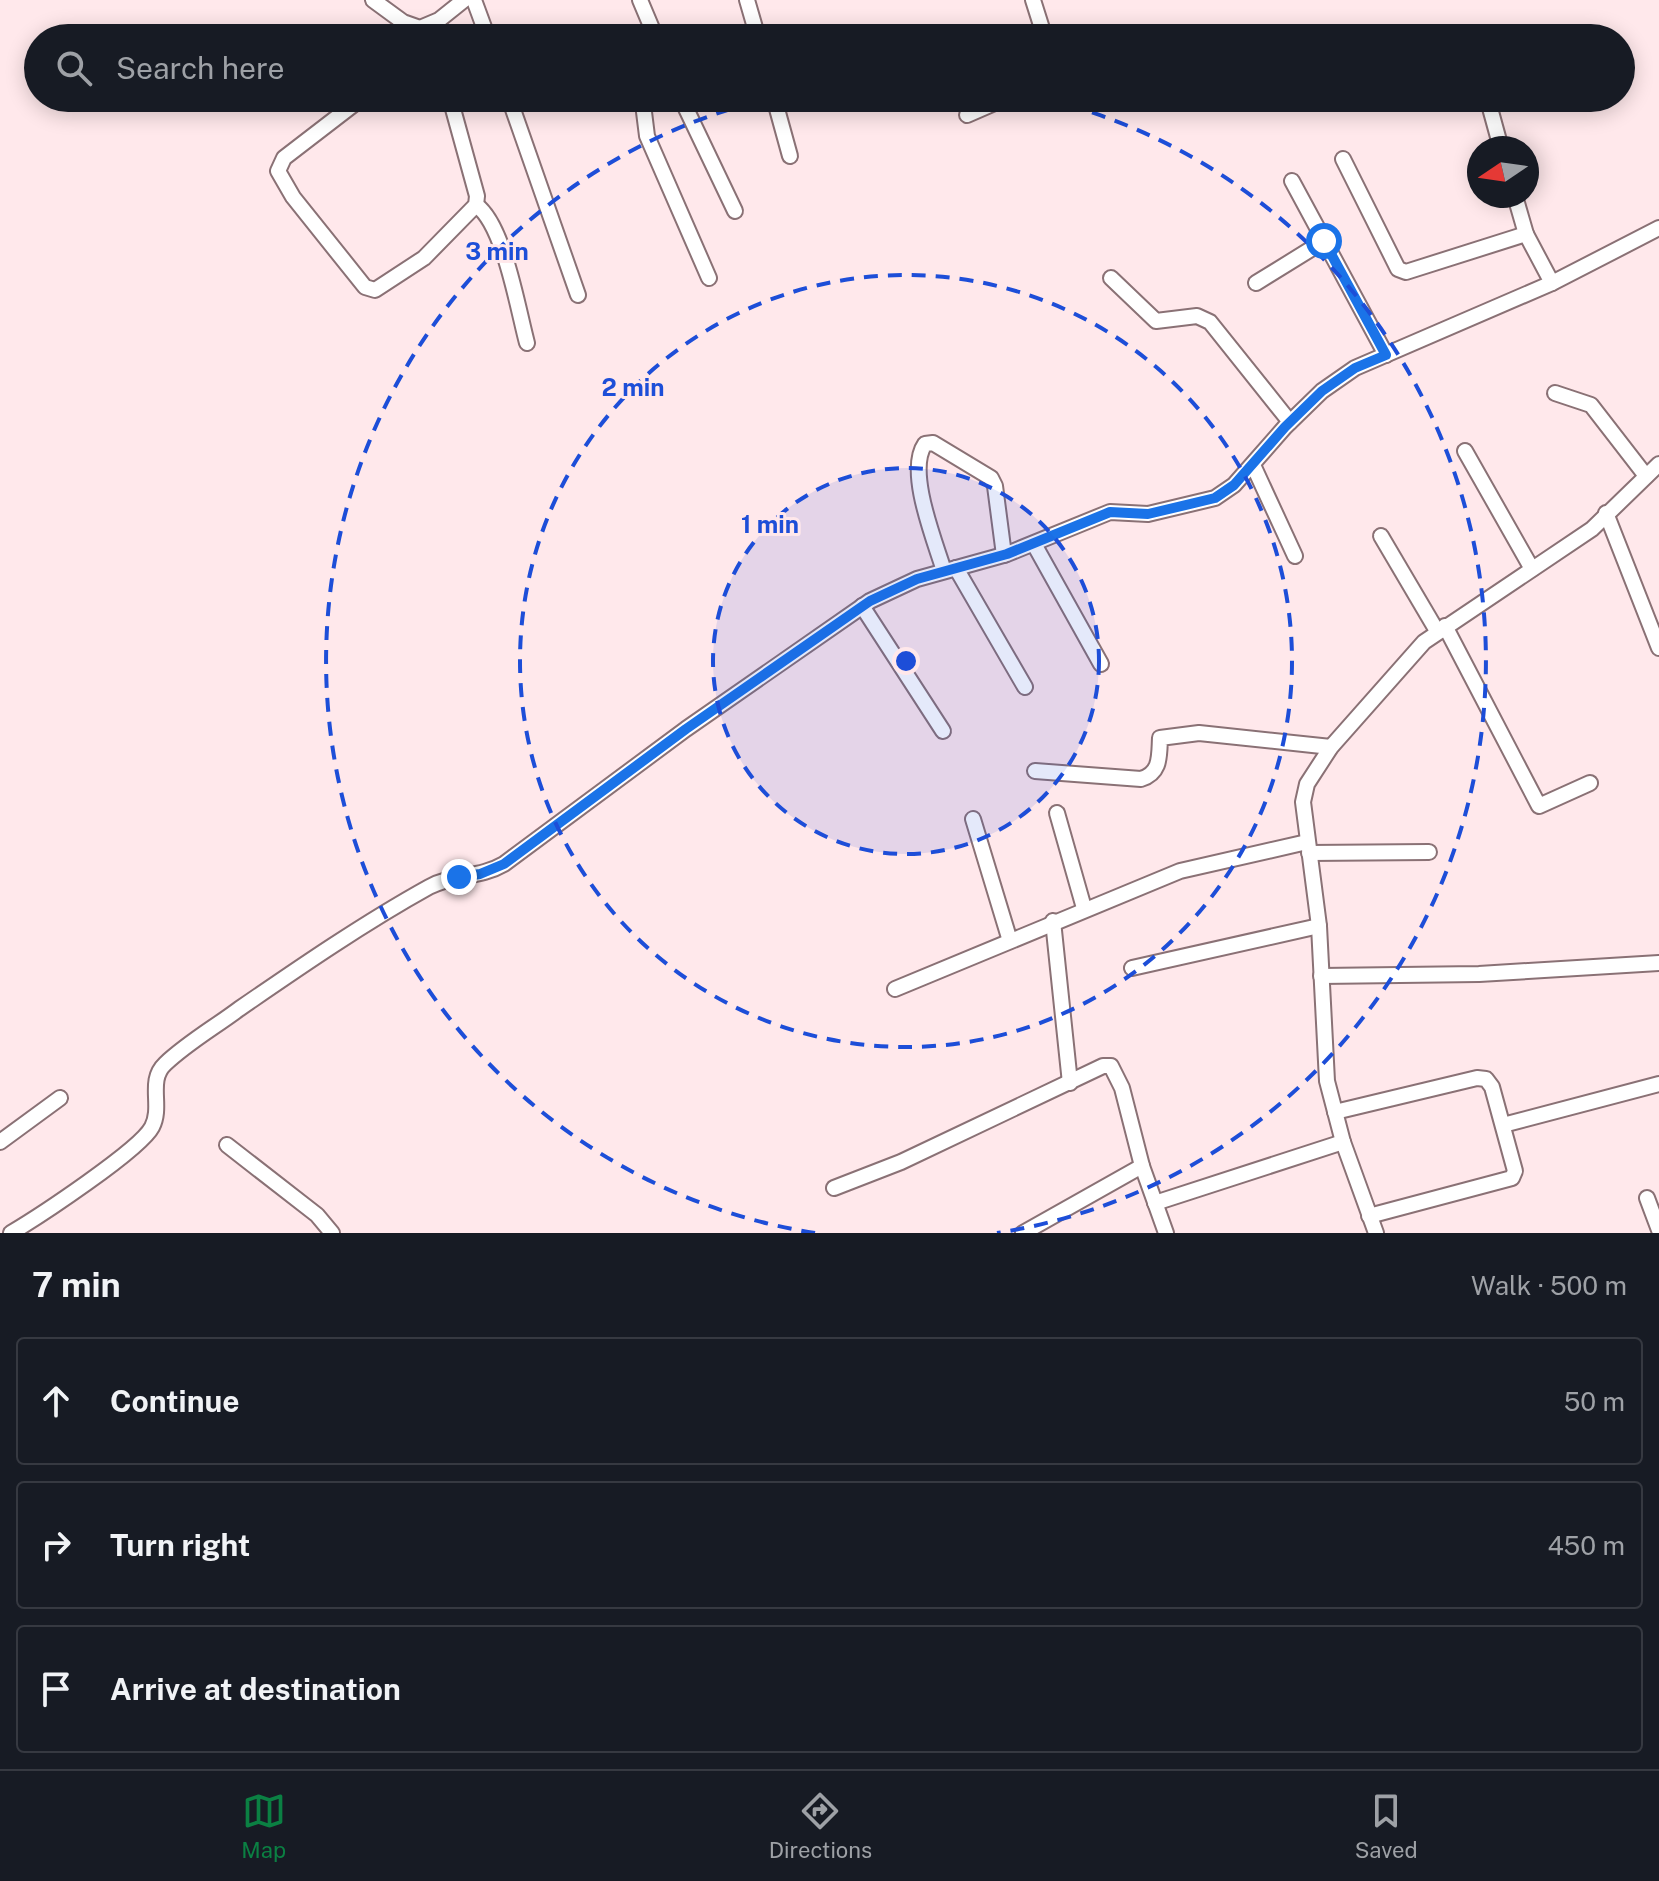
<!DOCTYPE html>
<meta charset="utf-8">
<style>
:root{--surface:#171b24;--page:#242831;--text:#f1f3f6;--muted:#9ea1a6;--line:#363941;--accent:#0b8043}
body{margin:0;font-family:"Public Sans",sans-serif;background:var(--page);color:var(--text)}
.compass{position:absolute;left:1467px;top:136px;width:72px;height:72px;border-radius:50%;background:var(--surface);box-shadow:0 4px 20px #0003;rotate:257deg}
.stop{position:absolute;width:24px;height:24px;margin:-18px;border:6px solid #1a73e8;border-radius:50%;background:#fff}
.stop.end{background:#1a73e8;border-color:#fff;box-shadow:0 2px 8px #0008}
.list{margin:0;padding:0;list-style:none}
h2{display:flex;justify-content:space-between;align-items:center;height:104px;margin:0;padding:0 32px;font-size:34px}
h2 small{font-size:26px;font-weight:400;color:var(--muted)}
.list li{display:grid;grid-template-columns:52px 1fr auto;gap:24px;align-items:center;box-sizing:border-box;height:128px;margin:0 16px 16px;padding:0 16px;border:2px solid var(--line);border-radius:8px}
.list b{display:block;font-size:30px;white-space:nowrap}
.list em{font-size:26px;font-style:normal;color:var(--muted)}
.icon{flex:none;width:44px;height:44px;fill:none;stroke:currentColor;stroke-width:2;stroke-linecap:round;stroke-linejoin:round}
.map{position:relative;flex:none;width:1659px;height:1233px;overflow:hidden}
.search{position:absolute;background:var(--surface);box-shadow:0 4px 20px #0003;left:24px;right:24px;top:24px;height:88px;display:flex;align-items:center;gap:20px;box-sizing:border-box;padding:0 28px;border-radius:44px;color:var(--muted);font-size:30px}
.sheet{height:536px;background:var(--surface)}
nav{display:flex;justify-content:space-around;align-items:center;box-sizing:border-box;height:112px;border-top:2px solid var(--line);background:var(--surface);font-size:22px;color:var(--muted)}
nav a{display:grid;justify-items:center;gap:4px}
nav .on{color:var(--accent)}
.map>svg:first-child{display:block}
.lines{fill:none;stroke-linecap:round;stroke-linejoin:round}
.street-casing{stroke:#8a7175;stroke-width:18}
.street{stroke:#fff;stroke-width:14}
.route{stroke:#1a73e8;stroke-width:10}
.ring{fill:none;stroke:#1d4ed8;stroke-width:4;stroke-dasharray:14 10}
.centre{fill:#1d4ed8;stroke:#ffe8eb;stroke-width:4}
.ring-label{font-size:24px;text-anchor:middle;font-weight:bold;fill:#1d4ed8;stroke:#ffe8eb;stroke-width:6;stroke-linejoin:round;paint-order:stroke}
</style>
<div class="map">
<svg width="1659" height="1233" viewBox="0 0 1659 1233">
<rect width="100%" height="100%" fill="#ffe8eb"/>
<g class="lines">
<g class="street-casing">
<g id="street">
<path d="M373,0L403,22L420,28L439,20L464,0"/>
<path d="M474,0L488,38"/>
<path d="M640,0L656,38"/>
<path d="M747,0L758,38"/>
<path d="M1033,0L1045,38"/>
<path d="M362,98L284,158L278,171L293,197L365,287L375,290L424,258L476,205L477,196L450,98"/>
<path d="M509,98L578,295"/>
<path d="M650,98L643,104L647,136L709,278"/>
<path d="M681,98L735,211"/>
<path d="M774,98L790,156"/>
<path d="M1490,108L1501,148"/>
<path d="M967,115L1006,98"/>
<path d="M1343,159L1398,269L1406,272L1526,234L1552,283"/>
<path d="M1292,181L1386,355"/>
<path d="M1515,196L1526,234"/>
<path d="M476,205C504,224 518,310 527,343"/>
<path d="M1111,278L1156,321L1197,316L1210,322L1290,422"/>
<path d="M1256,283L1324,241"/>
<path d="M1555,393L1591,405L1646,476"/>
<path d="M1465,451L1532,569"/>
<path d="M1253,465L1295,556"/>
<path d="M1606,513L1659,648"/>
<path d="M1381,536L1437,631"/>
<path d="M1034,544L1101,664"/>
<path d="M956,568L1025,687"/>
<path d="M944,571C935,541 906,471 925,444L933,443L991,478L995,486L1004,555"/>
<path d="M862,606L943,731"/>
<path d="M1445,626L1539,806L1590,783"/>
<path d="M1035,771L1141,779C1161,773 1159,756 1160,738L1199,733L1331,747"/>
<path d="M1057,813L1084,908"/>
<path d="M973,819L1010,941"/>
<path d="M1309,853L1429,852"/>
<path d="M1053,921L1070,1083"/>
<path d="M1132,968L1319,926"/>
<path d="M1321,976L1479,974L1659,963"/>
<path d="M895,989L1180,871L1307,842"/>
<path d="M1335,1112L1477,1078L1486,1079L1492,1087L1515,1171L1512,1178L1369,1216"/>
<path d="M1503,1125L1659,1084"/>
<path d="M0,1142L60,1098"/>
<path d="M227,1145L317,1215L332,1233"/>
<path d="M834,1188L901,1162L1103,1066H1111L1122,1088L1142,1166L1166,1233"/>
<path d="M1647,1198L1659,1230"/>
<path d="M1155,1203L1343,1142"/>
<path d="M11,1233C38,1217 140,1150 152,1127C163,1106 147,1081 165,1064C187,1043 215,1027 239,1009C300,967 364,923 429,887C453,874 480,878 504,864L686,729L870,601L917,579L1007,554L1110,512L1148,514L1215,498L1234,485L1285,427L1322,391L1355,368L1552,283L1659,228"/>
<path d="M1023,1233L1142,1166"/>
<path d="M1376,1233L1343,1142L1327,1081L1319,926L1303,802L1307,784L1331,747L1424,642L1592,529L1659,464"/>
</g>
</g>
<use href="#street" class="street"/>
</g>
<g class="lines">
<path class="route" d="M459,877L480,874L504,864L686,729L870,601L917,579L1007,554L1110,512L1148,514L1215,498L1234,485L1285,427L1322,391L1355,368L1386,355L1324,241"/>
</g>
<circle cx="906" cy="661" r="193" fill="#1d4ed8" fill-opacity=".12"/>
<g class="ring">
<circle cx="906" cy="661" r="193"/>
<circle cx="906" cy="661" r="386"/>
<path d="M815 1233A579 579 0 0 1 766 99M1046 99A579 579 0 0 1 997 1233"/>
</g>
<circle cx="906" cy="661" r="12" class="centre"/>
<g class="ring-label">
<text x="497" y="260">3 min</text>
<text x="633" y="396">2 min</text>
<text x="770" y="533">1 min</text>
</g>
</svg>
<svg class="compass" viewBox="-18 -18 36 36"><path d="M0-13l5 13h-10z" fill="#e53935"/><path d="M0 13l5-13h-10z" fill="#9ea1a6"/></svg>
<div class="stop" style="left:1324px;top:241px"></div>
<div class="stop end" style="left:459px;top:877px"></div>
<div class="search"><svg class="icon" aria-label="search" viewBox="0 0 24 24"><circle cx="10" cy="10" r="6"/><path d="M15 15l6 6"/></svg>Search here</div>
</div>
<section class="sheet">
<h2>7 min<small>Walk · 500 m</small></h2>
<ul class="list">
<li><svg class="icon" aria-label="ahead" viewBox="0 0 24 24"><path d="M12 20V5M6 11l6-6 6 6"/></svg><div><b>Continue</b></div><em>50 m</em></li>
<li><svg class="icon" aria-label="right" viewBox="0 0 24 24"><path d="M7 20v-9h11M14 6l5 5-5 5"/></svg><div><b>Turn right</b></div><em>450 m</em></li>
<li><svg class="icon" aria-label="arrive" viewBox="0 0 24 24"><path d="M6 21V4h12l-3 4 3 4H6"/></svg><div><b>Arrive at destination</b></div></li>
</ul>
</section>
<nav>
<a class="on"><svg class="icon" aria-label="map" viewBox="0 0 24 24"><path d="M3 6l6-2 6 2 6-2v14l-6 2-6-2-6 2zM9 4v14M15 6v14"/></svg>Map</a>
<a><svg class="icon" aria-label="directions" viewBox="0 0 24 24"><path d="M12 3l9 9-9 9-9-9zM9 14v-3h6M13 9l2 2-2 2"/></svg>Directions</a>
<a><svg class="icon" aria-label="saved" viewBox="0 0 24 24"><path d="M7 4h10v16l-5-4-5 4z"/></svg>Saved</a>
</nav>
